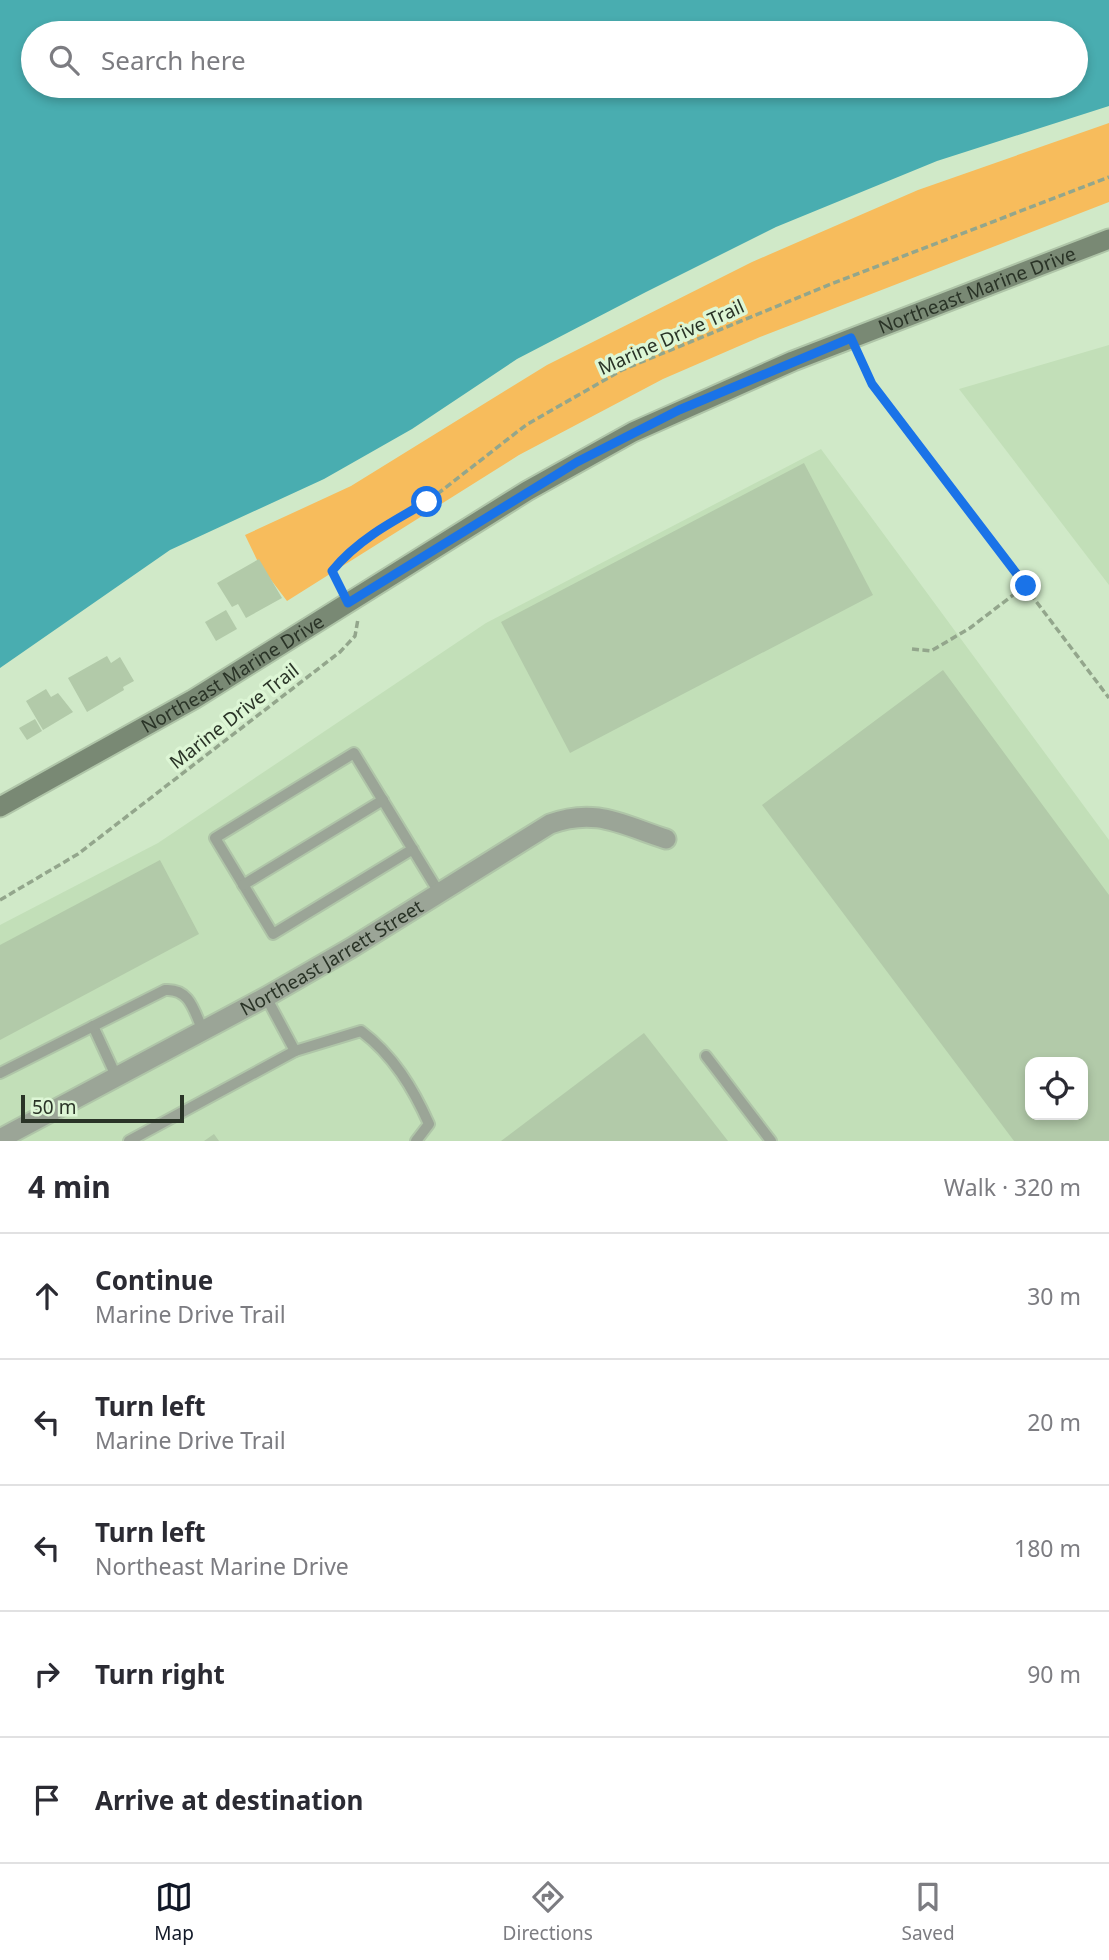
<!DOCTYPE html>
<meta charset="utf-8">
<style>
:root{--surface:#fff;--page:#f7f7f7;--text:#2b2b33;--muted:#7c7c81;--line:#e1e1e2;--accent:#111827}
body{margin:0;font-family:"Noto Sans",sans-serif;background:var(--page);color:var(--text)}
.controls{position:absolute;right:21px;bottom:21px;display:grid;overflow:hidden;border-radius:14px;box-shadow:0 4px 10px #0003}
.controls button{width:63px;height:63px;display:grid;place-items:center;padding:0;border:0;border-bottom:2px solid var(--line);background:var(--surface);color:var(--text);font:35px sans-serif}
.scale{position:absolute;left:21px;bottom:18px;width:163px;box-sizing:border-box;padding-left:7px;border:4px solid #2a3427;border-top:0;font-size:19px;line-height:24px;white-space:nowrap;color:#2a3427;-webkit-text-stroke:5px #ddf6d5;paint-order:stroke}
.stop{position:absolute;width:21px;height:21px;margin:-16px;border:5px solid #1a73e8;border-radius:50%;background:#fff}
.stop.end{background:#1a73e8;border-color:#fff;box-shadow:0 2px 7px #0008}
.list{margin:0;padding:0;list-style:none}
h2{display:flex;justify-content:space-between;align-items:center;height:91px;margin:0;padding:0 28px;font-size:30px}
h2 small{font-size:23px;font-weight:400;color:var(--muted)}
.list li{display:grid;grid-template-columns:46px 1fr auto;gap:21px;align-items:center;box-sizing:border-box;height:126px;padding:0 28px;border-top:2px solid var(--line)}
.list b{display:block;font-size:26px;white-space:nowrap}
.list p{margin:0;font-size:23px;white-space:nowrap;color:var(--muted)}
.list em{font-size:23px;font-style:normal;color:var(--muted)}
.icon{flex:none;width:38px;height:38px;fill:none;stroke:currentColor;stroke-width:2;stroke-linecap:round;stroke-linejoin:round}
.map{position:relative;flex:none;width:1109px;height:1141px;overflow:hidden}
.search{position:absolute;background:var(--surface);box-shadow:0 4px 10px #0003;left:21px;right:21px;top:21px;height:77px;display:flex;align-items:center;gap:18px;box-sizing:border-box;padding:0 24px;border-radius:38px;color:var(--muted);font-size:26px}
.sheet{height:721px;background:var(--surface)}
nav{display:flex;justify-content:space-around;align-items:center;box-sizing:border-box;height:98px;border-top:2px solid var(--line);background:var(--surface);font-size:19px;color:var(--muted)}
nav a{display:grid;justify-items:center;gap:4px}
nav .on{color:var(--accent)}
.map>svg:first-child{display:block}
.built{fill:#c2dfb8;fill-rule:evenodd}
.green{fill:#f7bc5c}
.water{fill:#49adb0;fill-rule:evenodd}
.building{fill:#b2caa9;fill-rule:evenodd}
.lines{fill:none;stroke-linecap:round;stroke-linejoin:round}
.service-casing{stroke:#afc5a8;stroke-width:14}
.minor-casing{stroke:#afc5a8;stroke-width:23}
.secondary-casing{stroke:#afc5a8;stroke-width:23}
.path{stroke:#93a68c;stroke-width:3.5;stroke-dasharray:7 3.5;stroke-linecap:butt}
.service{stroke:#9ba597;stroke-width:10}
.minor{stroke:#9ba597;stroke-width:19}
.secondary{stroke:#798974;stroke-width:19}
.route{stroke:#1a73e8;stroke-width:9}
.labels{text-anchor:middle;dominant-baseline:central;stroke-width:7;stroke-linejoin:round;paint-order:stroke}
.street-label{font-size:19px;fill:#2a3427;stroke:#ddf6d5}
</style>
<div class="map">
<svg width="1109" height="1141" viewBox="0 0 1109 1141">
<rect width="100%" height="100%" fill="#d0e9c8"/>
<g class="built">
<path d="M1109,345V585L959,389Z"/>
<path d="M821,449L1109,840V1141H0V925L158,843L486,623ZM1030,1062H1083V1115H1030Z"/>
</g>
<path class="green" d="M1109,123V202L760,337L663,379L519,455L287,601L259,564L245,535L351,486L547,365L752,262L918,190Z"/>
<path class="water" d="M0,0H1109V106L937,161L776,227L646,292L517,359L412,429L324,479L170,550L0,668ZM33,33H1076V86H33Z"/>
<g class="building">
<path d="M804,463L873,595L570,753L501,622Z"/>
<path d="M259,559L282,598L246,618L238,604L232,607L217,583Z"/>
<path d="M226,610L237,629L216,641L205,622Z"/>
<path d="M107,656L111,663L120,657L134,681L123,687L124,690L87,712L68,678Z"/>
<path d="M943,670L1109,895V1141H1014L762,805ZM1030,1062H1083V1115H1030Z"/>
<path d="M46,689L51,697L58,693L73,712L43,730L26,701Z"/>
<path d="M35,719L42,731L27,740L19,728Z"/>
<path d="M160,860L199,934L0,1040V945Z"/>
<path d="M644,1033L728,1141H501Z"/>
<path d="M214,1134L219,1141H204Z"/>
</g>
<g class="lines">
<g class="service-casing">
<g id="service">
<path d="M413,849L273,934L215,838L354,753L440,894"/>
<path d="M243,885L383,800"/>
<path d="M93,1026L117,1078"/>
<path d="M295,1051L361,1031C393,1055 413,1088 429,1124L416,1141"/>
<path d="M706,1056L771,1141"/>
<path d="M0,1073L165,990C190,988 194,1011 203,1031"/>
<path d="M129,1141L295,1051L266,997"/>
</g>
</g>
<g class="minor-casing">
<g id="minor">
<path id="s1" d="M0,1139L266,997L351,948L550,824C596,807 622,825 666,839"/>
</g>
</g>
<g class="secondary-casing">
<g id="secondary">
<path id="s2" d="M0,807L194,699L527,491L633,432L793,361L1109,239"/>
</g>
</g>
<g class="path">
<path d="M858,356L872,384L1109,698"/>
<path d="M339,585L332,571L344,556L385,526L427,502L526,425L622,370L831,284L1109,177"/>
<path d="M912,649L931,651L970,628L1025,586"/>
<path d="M0,900L78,854L340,652L355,636L358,619"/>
</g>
<use href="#service" class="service"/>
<use href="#minor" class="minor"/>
<use href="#secondary" class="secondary"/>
</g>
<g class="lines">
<path class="route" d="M427,502C393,521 357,540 332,571L348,603L577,462L679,410L851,338L872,384L1026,586"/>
</g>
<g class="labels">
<g class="street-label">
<text stroke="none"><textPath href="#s2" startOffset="1108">Northeast Marine Drive</textPath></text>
<text transform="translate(671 337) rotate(-24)">Marine Drive Trail</text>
<text stroke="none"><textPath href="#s2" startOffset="268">Northeast Marine Drive</textPath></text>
<text transform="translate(234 716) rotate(-38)">Marine Drive Trail</text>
<text stroke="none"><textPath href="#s1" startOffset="378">Northeast Jarrett Street</textPath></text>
</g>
</g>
</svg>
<div class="controls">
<button><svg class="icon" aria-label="locate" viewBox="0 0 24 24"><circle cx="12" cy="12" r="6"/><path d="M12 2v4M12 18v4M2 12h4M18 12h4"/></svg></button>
</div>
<div class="scale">50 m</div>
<div class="stop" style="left:427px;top:502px"></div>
<div class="stop end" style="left:1026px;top:586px"></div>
<div class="search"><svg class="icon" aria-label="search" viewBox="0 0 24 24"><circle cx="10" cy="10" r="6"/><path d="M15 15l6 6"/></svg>Search here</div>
</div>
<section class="sheet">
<h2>4 min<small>Walk · 320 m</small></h2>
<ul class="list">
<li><svg class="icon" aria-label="ahead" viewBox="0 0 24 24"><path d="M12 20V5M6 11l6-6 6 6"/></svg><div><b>Continue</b><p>Marine Drive Trail</p></div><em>30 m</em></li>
<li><svg class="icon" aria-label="left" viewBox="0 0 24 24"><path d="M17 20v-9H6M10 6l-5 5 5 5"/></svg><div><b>Turn left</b><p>Marine Drive Trail</p></div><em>20 m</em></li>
<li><svg class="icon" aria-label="left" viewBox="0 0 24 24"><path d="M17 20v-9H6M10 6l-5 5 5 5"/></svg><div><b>Turn left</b><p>Northeast Marine Drive</p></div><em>180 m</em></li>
<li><svg class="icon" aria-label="right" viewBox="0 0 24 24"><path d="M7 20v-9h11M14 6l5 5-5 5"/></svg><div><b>Turn right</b></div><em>90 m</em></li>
<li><svg class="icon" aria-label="arrive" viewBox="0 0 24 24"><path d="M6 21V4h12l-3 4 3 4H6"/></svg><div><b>Arrive at destination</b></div></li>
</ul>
</section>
<nav>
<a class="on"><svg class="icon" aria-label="map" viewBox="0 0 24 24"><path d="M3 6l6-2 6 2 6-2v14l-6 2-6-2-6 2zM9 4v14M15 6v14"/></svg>Map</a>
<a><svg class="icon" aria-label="directions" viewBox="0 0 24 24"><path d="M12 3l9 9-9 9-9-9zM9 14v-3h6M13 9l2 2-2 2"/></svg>Directions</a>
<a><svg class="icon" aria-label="saved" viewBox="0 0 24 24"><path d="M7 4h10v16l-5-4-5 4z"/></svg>Saved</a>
</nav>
